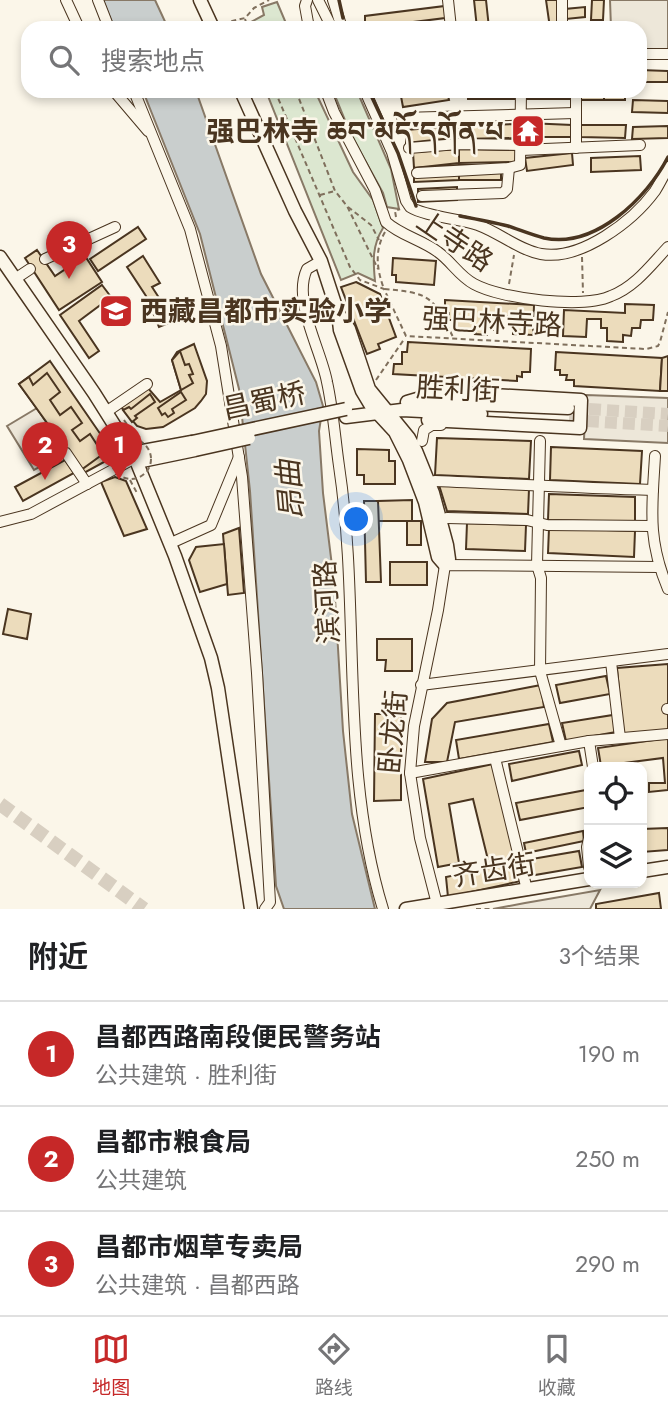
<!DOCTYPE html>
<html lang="zh">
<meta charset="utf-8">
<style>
:root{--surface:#fff;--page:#f2f2f2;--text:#202124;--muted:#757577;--line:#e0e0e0;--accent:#c62828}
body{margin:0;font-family:Jost,"Noto Sans SC","Noto Serif Tibetan",sans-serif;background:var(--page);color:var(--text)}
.controls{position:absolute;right:21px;bottom:21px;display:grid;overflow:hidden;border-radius:14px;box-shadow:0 4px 10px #0003}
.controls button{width:63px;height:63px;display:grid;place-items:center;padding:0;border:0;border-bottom:2px solid var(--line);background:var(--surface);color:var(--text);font:35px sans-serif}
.you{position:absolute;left:357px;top:520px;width:24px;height:24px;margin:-18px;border:5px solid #fff;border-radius:50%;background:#1a73e8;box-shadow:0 0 0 10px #1a73e833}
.badge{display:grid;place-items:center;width:46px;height:46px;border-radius:50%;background:var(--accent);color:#fff;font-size:23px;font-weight:700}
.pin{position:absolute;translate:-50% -58px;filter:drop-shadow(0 2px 4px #0008)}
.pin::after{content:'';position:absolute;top:37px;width:24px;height:21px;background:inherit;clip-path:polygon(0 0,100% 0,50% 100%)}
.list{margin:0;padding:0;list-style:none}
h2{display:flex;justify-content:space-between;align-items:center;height:91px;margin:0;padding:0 28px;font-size:30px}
h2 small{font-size:23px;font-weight:400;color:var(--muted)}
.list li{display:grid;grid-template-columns:46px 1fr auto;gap:21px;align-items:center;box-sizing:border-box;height:105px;padding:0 28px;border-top:2px solid var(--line)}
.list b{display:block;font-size:26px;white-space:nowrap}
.list p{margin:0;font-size:23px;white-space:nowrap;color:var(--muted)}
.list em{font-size:23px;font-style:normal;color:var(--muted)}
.icon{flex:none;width:38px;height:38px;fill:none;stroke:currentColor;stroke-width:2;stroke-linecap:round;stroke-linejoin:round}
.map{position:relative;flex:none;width:668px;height:909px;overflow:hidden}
.search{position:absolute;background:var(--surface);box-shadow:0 4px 10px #0003;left:21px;right:21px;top:21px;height:77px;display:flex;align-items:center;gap:18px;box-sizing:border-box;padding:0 24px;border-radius:21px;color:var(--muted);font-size:26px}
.sheet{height:406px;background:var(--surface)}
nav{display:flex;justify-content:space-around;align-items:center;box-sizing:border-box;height:98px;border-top:2px solid var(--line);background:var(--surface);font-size:19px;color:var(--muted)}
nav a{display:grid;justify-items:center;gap:4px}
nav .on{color:var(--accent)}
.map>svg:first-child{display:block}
.green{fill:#dce7d0;stroke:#887966;stroke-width:2}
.parking{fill:#ede7d9;stroke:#887966;stroke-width:2}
.water{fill:#c9cecd;stroke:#887966;stroke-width:2}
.building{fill:#ecdcbc;stroke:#4a3520;stroke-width:2}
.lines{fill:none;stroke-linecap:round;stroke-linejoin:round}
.major-tunnel{stroke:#d8cfc1;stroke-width:12;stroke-dasharray:12 6;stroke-linecap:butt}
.highway-tunnel{stroke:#d8cfc1;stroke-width:14;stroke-dasharray:14 7;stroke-linecap:butt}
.minor-casing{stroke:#4a3520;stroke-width:12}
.major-casing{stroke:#4a3520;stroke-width:15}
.path{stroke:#7f6f5c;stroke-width:2;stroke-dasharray:5 3.5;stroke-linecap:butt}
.minor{stroke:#fbf6e9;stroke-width:10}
.major{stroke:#fbf6e9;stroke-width:12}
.major-bridge-casing{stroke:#4a3520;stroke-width:15;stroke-linecap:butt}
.path-bridge{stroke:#7f6f5c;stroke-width:2;stroke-dasharray:5 3.5;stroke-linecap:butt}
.major-bridge{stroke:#fbf6e9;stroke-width:12}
.wall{stroke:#4a3520;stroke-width:3.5}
.labels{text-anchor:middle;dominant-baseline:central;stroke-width:5;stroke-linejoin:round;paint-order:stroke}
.poi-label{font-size:28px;font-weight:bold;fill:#4a3520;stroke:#fbf6e9;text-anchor:end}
.street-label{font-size:28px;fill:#4a3520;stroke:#fbf6e9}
.water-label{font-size:30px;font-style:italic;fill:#4a3520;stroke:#fbf6e9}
</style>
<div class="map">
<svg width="668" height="909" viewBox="0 0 668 909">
<rect width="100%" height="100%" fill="#fbf6e9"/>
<g class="green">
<path d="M277,2L288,28H240L264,15L262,7Z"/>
<path d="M266,91H315L353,172L373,200L383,228C372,246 373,261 375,281L358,273L341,280Z"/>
<path d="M333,91H357L391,169L399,209L387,207L383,193L351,135Z"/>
</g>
<g class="parking">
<path d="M610,0H668V54H640V28H611Z"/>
<path d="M586,395L668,398V443L584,439Z"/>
<path d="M37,408L66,453L34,470L7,426Z"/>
<path d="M600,890L590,909H493L525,903Z"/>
</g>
<g class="water">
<path d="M103,0H155L168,28H114Z"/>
<path d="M143,91H196L261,274L316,382L323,406L319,431L323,493L334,582L343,731L352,814L375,909H284L276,886L250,491L239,389L200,234Z"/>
</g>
<g class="building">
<path d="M474,0H486L489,28H477Z"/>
<path d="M546,0H557L560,28H550Z"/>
<path d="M592,0H604L603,20H591Z"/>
<path d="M445,6V18L365,28V16Z"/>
<path d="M585,7V17L566,19L565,9Z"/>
<path d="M567,22H605L606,28H567Z"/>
<path d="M640,70L668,71V82H640Z"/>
<path d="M400,91H447L449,100L403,107Z"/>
<rect x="468" y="91" width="27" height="8"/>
<rect x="495" y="91" width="21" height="8"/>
<rect x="526" y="91" width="26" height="8"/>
<path d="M552,91H572L573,99H552Z"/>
<rect x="579" y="91" width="25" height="9"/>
<path d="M625,91V100H604V92Z"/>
<path d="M633,100L668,101V113L632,112Z"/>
<path d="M527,123L572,125V137H527Z"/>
<path d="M516,124V138L459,139V126Z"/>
<path d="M580,125H626L625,138L580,137Z"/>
<path d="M453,126V138L406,143V130Z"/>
<path d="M668,126V138L632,139L633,127Z"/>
<path d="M459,149V163L414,168L413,152Z"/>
<path d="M459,149L516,150L517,162L459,163Z"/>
<path d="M572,153L573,165L527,171L525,158Z"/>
<path d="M640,156L641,170L591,172V158Z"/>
<path d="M459,165V180L414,182V168Z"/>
<rect x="459" y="165" width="42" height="15"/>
<path d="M457,187V200L418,202V189Z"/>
<path d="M138,227L146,239L98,271L90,259Z"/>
<path d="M37,250L55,276L85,256L102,282L59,310L25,258Z"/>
<path d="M143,256L160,283L152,287L163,304L169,323L159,327L146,296L127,267Z"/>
<path d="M393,258L436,261L434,285L396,282V275H392Z"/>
<path d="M356,282L380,294L396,337L378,344L380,349L367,354L341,287Z"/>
<path d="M102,285L111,297L79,321L99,351L89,358L60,315Z"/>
<path d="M445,300L534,305L533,335L513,334L514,316H500V321L494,320V330H487V335L475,334L476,331L456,330V320H449V313H445Z"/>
<path d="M625,304L654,305L653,320H641L640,328H632L631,336L623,335V342L607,341V328H601V319H587L586,337L563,336L564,310L625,313Z"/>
<path d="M408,342L531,349L530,372H522V377L517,376V381L393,374L394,364H402V352H407Z"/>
<path d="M194,344L207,381L206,394L201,401L195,408L163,427L146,429L137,426L121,407L148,388L160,402L181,390L172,360L177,352Z"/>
<path d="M180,351L185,365L189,364L193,374L189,375L193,383L181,390L172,360Z"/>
<path d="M556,352L662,358L660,391L574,386V380H566L567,375H560V370H555Z"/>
<path d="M668,356V391H660L662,358Z"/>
<path d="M50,361L110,448L104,462L84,473L19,384Z"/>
<path d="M47,373L60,392L50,400L60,415L71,407L82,423L72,430L80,441L90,434L103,454L81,470L19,384L29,377L33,385Z"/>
<path d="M181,392L186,400L172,409L174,413L168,417L165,413L162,415L158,408Z"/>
<path d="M150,394L155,402L135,416L137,418L132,422L123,410L129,407L131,409Z"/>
<path d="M437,438L531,441L529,479L435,475Z"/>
<path d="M551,447L642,451L640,484L550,480Z"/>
<path d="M357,449L389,450V461H395V484H364V475H357Z"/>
<path d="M65,460L74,473L23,501L15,487Z"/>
<path d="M115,477L126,481L147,529L124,536L101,482Z"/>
<path d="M439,485L529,489L528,514L447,511Z"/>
<path d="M549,494L635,497V522L548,520Z"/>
<path d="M412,500V521H378V501Z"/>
<path d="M364,501H378L381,582H366Z"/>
<rect x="407" y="521" width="14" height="24"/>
<path d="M467,523L526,525L525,551L466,549Z"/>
<path d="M239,528L244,593L228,595L223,534Z"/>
<path d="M549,528L635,531L634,557L548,553Z"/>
<path d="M224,544L227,584L200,592L189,560L196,547Z"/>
<rect x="390" y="562" width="37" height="23"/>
<path d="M8,609L31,614L27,639L3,634Z"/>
<path d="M377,639H412V671H385L386,660H377Z"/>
<path d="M668,664V730L623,734L617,668Z"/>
<path d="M606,676L610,694L560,703L556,685Z"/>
<path d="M541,685L544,707L455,722L447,762H425L432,719L447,703Z"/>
<path d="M375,714H401V800L374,801Z"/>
<path d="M613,715L616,732L566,741L562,723Z"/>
<path d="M549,724L553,742L459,759L456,740Z"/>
<path d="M668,738V790L649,792V783H665L663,758L601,766L598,748Z"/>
<path d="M579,751L582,765L512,781L509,764Z"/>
<path d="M493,764L521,881L448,897L446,877L490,868L473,799L449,804L459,863L438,867L423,779Z"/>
<path d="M586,790L589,807L520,820L516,803Z"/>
<path d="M668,828V850L642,852V829Z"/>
<path d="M583,831L584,841L526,853L524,843Z"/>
<path d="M579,851L582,867L529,876L526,860Z"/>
<path d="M659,893L661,909H596V904Z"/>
</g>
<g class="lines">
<g class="major-tunnel">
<path d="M571,408L668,414"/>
<path d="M569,420L668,426"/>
</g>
<path class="highway-tunnel" d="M0,804L144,909"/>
<g class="minor-casing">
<g id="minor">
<path d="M66,0L79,28"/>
<path d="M98,0L109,28"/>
<path d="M307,0L305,6L309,28"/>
<path d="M318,0L332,28"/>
<path d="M333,0L342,28"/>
<path d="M448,0L451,28"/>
<path d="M562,0V28"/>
<path d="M640,54H668"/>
<path d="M114,91L148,131"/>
<path d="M134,91L190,229L221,346L242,477L257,673L270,902L265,909"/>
<path d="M326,91L334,112L375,190L386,222C400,235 422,240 438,252C451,261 459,276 474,284C501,299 583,309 611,296C635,287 651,265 668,247"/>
<path d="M365,91L392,152L406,201L410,207C424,216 460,219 478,225C500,233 519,250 541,254C581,261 633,221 655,191C660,183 664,175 668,167"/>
<path d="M576,91V148"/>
<path d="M402,118L575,113"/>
<path d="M409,148L458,144L521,145"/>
<path d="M521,150L640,145"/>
<path d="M417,173L509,168L520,165L521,91"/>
<path d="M422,196L503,193L507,189L509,168"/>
<path d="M45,259L115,227"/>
<path d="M321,261L307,269C292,301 321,349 327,382C333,409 335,438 339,466C361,612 339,766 383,909"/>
<path d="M15,279L30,269"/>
<path d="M106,412L147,384"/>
<path d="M422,441L424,430L432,425H441"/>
<path d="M540,441L537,565L541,578L540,671L561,746"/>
<path d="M66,453L87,484"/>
<path d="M655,456C652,508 647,539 668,589"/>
<path d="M435,481C508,484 580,488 653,490"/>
<path d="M447,518L527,520L547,525L651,526"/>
<path d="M0,522L31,514L135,458"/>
<path d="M171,543L211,525L239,457"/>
<path d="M611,662L620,738"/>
<path d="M421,685L668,654"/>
<path d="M667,709H668"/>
<path d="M589,741L593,767"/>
<path d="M495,758L527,890"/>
<path d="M410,773L589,741L668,734"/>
<path d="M589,838L587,847L589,867"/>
<path d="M437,904L420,838L410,773L414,726L438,610L445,565L659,567"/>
</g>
</g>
<g class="major-casing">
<g id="major">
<path d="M200,0L213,28"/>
<path d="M241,91L295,211L321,261L338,313L340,330L362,391L371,406L395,432L409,460L425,502L438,557L445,565L449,559L447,545L433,493L416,451L409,438L369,389L349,329L338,313"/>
<path d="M0,257L94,393L135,458L175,556L211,658L218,688L251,909"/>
<path d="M407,402L441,392L581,400L580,428L428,420"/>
<path d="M422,402L568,408"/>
<path d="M346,417L402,410L481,414"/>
<path d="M132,453L192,442"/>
<path d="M137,462L195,450"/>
<path d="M642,871L668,867"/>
<path d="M406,909L589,879"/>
</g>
</g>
<g class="path">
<path d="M245,19L248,28"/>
<path d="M223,23L245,18L254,8L269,0"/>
<path d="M275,91L350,267L360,280L384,289L406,336L646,349L658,346L660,342L668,312"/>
<path d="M296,91L335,191L347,206L378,269"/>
<path d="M320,195L335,191"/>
<path d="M348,207L371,225L379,240"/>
<path d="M396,217L395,211L400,209"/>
<path d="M385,232C374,251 377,270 384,289C430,293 433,296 453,337"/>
<path d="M582,257L583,293"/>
<path d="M509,284L514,255"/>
<path d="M376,380L405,338"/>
<path d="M124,420L130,429"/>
<path d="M103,430L113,450"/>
<path d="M130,480L137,493"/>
<path d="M476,909H493"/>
</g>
<use href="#minor" class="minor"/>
<use href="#major" class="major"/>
<g class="major-bridge-casing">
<g id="major-bridge">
<path d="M192,442L346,409"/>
<path d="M195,450L249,438"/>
</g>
</g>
<circle class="path-bridge" cx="131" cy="459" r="20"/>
<use href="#major-bridge" class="major-bridge"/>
<g class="wall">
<path d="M339,0L343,18"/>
<path d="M369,91L398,153L416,206"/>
<path d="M460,216C476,219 492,222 508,226C520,230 532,235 544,238C595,249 647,198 668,157"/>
</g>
</g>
<defs>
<g id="temple-square" transform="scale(1.75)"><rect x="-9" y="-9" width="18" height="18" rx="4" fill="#c62828" stroke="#fbf6e9"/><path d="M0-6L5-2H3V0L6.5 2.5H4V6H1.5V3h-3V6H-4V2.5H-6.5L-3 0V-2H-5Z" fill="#fff"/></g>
<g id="school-square" transform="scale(1.75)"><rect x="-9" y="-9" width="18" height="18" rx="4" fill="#c62828" stroke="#fbf6e9"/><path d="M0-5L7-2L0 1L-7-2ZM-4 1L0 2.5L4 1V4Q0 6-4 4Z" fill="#fff"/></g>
</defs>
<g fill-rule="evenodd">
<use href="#temple-square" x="528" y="131"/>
<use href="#school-square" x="116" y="311"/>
</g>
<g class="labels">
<g class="poi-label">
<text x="504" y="131">强巴林寺 ཆབ་མདོ་དགོན་པ</text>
<text x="140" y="311" text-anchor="start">西藏昌都市实验小学</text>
</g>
<g class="street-label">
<text transform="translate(455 241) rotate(34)">上寺路</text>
<text transform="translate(492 322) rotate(3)">强巴林寺路</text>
<text transform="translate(458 389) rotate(3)">胜利街</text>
<text transform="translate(264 401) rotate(-12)">昌蜀桥</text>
<text transform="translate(327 602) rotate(-93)">滨河路</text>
<text transform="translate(393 732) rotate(-85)">卧龙街</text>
<text transform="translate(494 870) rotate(-9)">齐齿街</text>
</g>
<g class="water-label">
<text transform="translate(290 490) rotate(-95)">昂曲</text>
</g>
</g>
</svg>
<div class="controls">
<button><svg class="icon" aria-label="locate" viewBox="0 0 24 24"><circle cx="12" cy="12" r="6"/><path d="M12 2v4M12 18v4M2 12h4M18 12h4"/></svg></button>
<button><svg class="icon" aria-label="layers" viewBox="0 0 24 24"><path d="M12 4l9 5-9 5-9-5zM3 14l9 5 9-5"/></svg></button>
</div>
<div class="you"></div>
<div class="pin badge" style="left:119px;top:480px">1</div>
<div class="pin badge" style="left:45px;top:480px">2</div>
<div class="pin badge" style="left:69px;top:279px">3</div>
<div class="search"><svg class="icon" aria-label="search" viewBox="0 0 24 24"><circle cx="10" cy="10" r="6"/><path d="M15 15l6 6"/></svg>搜索地点</div>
</div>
<section class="sheet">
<h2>附近<small>3个结果</small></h2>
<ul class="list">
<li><span class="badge">1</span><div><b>昌都西路南段便民警务站</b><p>公共建筑 · 胜利街</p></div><em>190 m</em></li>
<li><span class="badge">2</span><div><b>昌都市粮食局</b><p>公共建筑</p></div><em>250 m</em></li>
<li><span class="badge">3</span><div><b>昌都市烟草专卖局</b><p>公共建筑 · 昌都西路</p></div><em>290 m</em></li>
</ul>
</section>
<nav>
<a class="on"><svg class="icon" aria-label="map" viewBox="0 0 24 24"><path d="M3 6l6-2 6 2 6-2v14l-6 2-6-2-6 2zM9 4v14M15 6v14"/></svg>地图</a>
<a><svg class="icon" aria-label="directions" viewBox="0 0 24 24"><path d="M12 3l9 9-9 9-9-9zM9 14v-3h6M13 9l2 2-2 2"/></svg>路线</a>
<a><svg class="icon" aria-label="saved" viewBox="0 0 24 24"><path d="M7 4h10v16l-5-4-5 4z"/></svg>收藏</a>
</nav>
